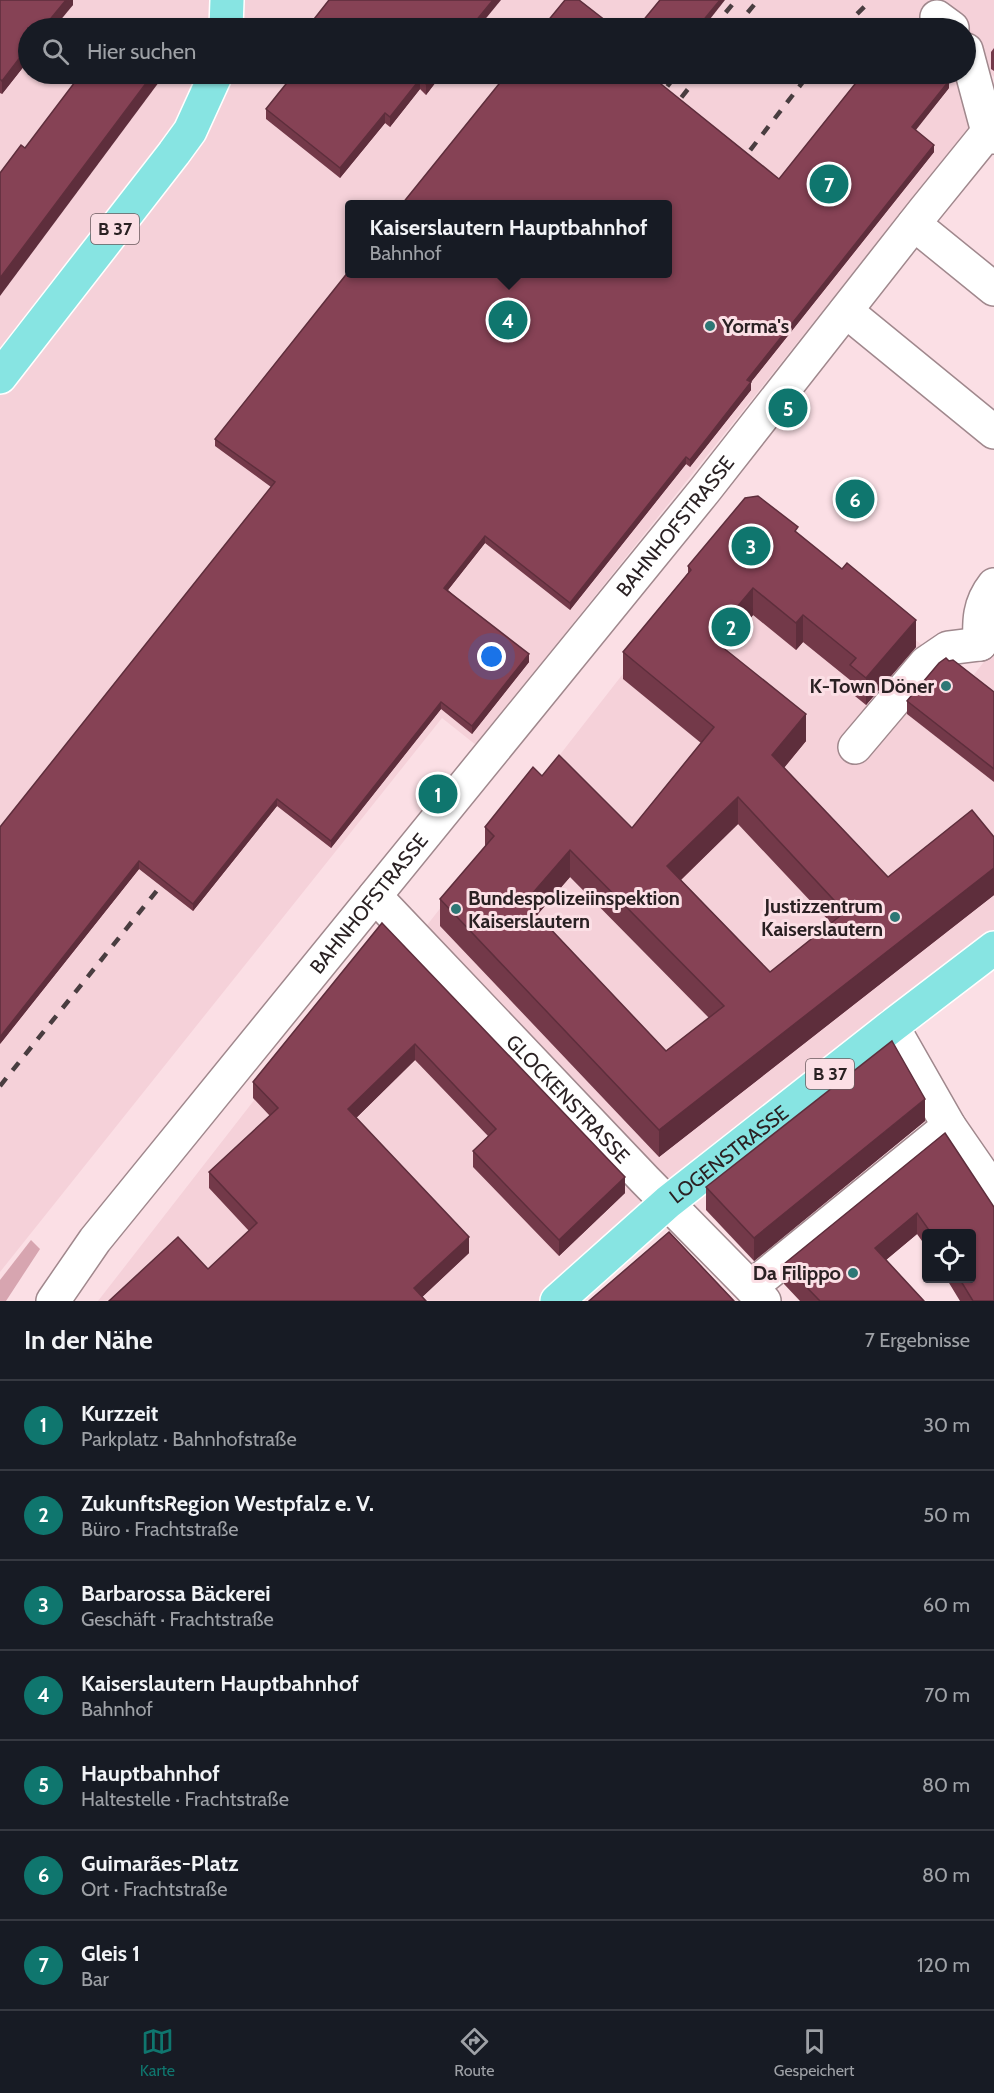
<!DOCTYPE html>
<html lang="de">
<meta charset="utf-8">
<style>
:root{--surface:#171b24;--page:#242831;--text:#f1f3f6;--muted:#9ea1a6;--line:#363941;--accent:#0f766e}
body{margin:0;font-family:Cabin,sans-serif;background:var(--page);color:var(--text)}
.controls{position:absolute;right:18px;bottom:18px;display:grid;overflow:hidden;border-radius:6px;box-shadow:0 2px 4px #0004}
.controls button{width:54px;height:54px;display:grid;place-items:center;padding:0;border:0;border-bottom:2px solid var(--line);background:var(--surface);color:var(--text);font:30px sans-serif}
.you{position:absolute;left:492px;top:657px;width:21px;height:21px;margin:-15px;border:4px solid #fff;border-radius:50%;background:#1a73e8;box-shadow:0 0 0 9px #1a73e833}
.badge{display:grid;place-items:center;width:39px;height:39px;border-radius:50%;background:var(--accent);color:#fff;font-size:20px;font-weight:700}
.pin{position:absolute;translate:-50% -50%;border:3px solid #fff;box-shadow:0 2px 6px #0006}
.popup{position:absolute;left:345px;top:200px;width:327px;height:78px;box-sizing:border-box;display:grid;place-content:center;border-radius:6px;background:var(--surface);filter:drop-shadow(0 2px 4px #0005);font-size:20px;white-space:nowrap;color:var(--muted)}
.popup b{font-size:22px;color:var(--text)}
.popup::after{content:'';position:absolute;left:50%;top:100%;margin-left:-12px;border:12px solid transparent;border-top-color:var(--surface)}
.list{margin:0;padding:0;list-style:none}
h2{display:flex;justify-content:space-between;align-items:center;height:78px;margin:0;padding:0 24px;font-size:26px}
h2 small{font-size:20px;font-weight:400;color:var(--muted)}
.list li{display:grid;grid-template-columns:39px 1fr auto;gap:18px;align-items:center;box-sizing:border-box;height:90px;padding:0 24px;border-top:2px solid var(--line)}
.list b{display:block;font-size:22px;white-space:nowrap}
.list p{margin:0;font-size:20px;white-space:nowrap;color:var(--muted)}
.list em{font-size:20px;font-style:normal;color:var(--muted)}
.icon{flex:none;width:33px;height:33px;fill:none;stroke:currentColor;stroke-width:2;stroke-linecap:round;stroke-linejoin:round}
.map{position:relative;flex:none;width:994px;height:1301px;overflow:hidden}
.search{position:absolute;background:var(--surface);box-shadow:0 2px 4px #0004;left:18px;right:18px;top:18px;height:66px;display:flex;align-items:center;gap:15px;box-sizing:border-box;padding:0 21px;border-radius:33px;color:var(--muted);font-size:22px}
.sheet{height:708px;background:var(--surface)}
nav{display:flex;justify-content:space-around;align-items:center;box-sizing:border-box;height:84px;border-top:2px solid var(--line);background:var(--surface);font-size:16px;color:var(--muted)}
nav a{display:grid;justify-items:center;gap:3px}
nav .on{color:var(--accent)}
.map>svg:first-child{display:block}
.built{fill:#f5d1d9;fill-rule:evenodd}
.green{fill:#d7a5b0}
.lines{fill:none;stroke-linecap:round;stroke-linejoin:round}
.minor-casing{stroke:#a0888d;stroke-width:36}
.major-casing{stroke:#fff;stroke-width:36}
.minor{stroke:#fff;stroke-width:33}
.major{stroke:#87e4e2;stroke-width:33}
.rail{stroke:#493d40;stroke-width:4.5;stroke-dasharray:10 10;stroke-linecap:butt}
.wall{fill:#733949;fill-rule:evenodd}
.shaded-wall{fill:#5e2e3c}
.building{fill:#864255;stroke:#5e2e3c;stroke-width:1.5;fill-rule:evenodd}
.poi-dot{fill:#2d7775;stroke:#fbdfe5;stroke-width:2}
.labels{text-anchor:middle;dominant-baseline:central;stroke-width:6;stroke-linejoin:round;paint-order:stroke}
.shield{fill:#fbdfe5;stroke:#695a5d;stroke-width:1.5}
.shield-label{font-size:18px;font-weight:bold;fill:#2a2123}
.poi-label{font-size:20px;font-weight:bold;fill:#2a2123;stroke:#fbdfe5;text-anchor:end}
.street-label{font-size:20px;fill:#2a2123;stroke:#fbdfe5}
</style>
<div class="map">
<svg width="994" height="1301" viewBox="0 0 994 1301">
<rect width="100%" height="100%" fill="#fbdfe5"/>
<g class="built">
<path d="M0,0H994V77L988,70L994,96L476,745L442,718L0,1272ZM28,28H966V74H28ZM349,204H667V274H349Z"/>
<path d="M751,514L969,681L994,649V930L896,1004L541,1301H98L381,937L403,956L686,593Z"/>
</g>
<path class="green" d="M31,1240L40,1249L6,1301H0V1280Z"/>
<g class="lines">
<g class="minor-casing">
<g id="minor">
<path d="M937,17L952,28"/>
<path d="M966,50L988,132"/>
<path d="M914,224L994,289"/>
<path d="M846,311L994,432"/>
<path d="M980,644C979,621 979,604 994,585"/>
<path d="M855,747L926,663L948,648L980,644"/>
<path id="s1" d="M375,896L645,1180L764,1301"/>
<path d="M892,1026L949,1126L994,1191"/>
<path d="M751,1287L949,1126"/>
<path id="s2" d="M53,1301L95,1240L705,490L924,211L988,132L994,137"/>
</g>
</g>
<g class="major-casing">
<g id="major">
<path d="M226,28L227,0"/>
<path d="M0,377L174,153L190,131L216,74"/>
<path id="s3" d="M557,1301L668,1202L892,1026L994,948"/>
</g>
</g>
<use href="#minor" class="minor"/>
<use href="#major" class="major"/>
<g class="rail">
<path d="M713,28L736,0"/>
<path d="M735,28L758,0"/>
<path d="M843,28L871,0"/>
<path d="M655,102L677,74"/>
<path d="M669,113L700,74"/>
<path d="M738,166L809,74"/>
<path d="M0,1086L171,873"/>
</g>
</g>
<g class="wall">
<path d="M0,0H73V5L28,28V61L2,94L0,93Z"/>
<path d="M994,48V71L991,69V52Z"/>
<path d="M294,74H442L426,95L420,89L390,127L385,123L340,178L266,119V109Z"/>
<path d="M659,83L779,179L949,88L915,130L934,152L751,382V390L690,467L686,464L570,610L485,543L448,590L529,662L472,734L441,709L331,848L277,806L193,911L139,869L0,1044L271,487L215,446V439Z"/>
<path d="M798,534L916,647L866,705L850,692V680L803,642L796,650L753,615L725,649L806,741L784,768L888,877L994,837V895L659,1157L440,926V899L485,847V827L542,776L632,828L701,743L623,679V652L688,573V566ZM738,824L831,923L770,972L681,880ZM570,877L709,1018L666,1051L537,915Z"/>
<path d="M994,692V782L907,714V701Z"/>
<path d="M382,923L625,1193L559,1256L473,1167V1151L488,1136L415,1060L356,1118L469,1253L422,1297L208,1269L249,1231L209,1188V1172L270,1116L253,1098V1082Z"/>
<path d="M925,1121L754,1261L706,1210V1187Z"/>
<path d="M945,1133L994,1301H960L946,1278H972V1233H927V1248L917,1234L886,1260L924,1301H800L784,1284V1264Z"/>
</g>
<g class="shaded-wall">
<path d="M66,0H73V5L54,28H43Z"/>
<path d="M493,0H501L478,28H470Z"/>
<path d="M720,0H725L703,28H697Z"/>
<path d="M28,47V61L2,94V81Z"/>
<path d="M153,74H162V78L0,296V278Z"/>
<path d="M435,74H442L426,95V84Z"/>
<path d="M661,74H667L656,88V80Z"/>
<path d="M420,79V89L390,127V117Z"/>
<path d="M949,81V88L912,135V127Z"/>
<path d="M385,113V123L340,178V168Z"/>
<path d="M934,145V152L747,387V380Z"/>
<path d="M751,382V390L690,467V460Z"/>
<path d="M686,457V464L570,610V603Z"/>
<path d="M485,536V543L444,595V588Z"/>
<path d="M753,588V615L711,665V638Z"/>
<path d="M803,615V642L796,650V623Z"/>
<path d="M916,620V647L866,705V678Z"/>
<path d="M529,654V662L472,734V726Z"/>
<path d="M441,702V709L331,848V841Z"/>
<path d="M806,714V741L772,782V755Z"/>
<path d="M738,797V824L667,893V866Z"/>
<path d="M277,799V806L193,911V904Z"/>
<path d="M570,850V877L525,929V902Z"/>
<path d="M139,861V869L0,1044V1037Z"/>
<path d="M994,868V895L659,1157V1130Z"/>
<path d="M415,1044V1060L348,1126V1109Z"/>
<path d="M925,1099V1121L754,1261V1238Z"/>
<path d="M625,1177V1193L559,1256V1240Z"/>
<path d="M917,1213V1234L875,1269V1248Z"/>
<path d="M469,1237V1253L418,1301L414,1288Z"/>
</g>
<g class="building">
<path d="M0,0H66L43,28H28V47L2,81L0,79Z"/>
<path d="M329,0H493L470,28H307Z"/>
<path d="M565,0H579L615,28H542Z"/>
<path d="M660,0H720L697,28H637Z"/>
<path d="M81,74H153L0,278V173L21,145L25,148Z"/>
<path d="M294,74H435L426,84L420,79L390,117L385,113L340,168L266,109Z"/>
<path d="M507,74H661L656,80L779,179L863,74H939L949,81L912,127L934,145L747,380L751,382L690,460L686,457L570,603L485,536L444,588L529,654L472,726L441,702L331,841L277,799L193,904L139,861L0,1037V827L275,482L215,439L349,271V273H667V204H402Z"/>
<path d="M758,496L798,527L795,531L842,569L847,563L916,620L866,678L850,665L856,658L803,615L796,623L753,588L711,638L806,714L772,755L888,877L972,810L994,837V868L659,1130L440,899L494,836L485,827L533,767L542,776L559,755L632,828L714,727L623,652L691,570L688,566L745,498ZM738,797L845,912L770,972L667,866ZM570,850L724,1006L666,1051L525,902Z"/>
<path d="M946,658L949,661L953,660L994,692V769L907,701L939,663Z"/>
<path d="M382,923L625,1177L559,1240L473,1151L496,1129L415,1044L348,1109L469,1237L414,1288L426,1301H109L178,1237L208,1269L257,1223L209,1172L278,1108L253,1082Z"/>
<path d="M892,1041L925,1099L754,1238L706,1187Z"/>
<path d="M945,1133L994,1207V1301H973L959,1278H972V1233H931L917,1213L875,1248L924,1301H820L784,1264Z"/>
<path d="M669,1232L734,1301H589Z"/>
</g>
<g class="poi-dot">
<circle cx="710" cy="326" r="6"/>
<circle cx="946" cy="686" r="6"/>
<circle cx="456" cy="909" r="6"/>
<circle cx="895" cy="917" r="6"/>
<circle cx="853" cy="1273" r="6"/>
</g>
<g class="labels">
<g class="shield">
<rect x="91" y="214" width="48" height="30" rx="4.5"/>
<rect x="806" y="1059" width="48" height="30" rx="4.5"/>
</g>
<g class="shield-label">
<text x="115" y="229">B 37</text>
<text x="830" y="1074">B 37</text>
</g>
<g class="poi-label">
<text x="722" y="326" text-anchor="start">Yorma's</text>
<text x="934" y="686">K-Town Döner</text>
<text x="468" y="898" text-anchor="start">Bundespolizeiinspektion<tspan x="468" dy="23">Kaiserslautern</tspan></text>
<text x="883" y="906">Justizzentrum<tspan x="883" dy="23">Kaiserslautern</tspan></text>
<text x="841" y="1273">Da Filippo</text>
</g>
<g class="street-label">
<text stroke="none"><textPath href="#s2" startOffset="994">BAHNHOFSTRASSE</textPath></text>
<text stroke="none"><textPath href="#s2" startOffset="508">BAHNHOFSTRASSE</textPath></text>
<text stroke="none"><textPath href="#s1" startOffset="280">GLOCKENSTRASSE</textPath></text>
<text stroke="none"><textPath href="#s3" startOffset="226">LOGENSTRASSE</textPath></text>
</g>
</g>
</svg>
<div class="controls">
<button><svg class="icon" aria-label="locate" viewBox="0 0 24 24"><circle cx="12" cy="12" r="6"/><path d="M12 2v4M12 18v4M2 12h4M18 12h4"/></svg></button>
</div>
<div class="you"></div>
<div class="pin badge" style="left:438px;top:794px">1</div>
<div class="pin badge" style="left:731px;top:627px">2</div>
<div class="pin badge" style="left:751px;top:546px">3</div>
<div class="pin badge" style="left:508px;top:320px">4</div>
<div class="popup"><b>Kaiserslautern Hauptbahnhof</b>Bahnhof</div>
<div class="pin badge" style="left:788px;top:408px">5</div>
<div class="pin badge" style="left:855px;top:499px">6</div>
<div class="pin badge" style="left:829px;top:184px">7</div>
<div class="search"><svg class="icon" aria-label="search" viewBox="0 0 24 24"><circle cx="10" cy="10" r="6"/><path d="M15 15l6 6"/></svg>Hier suchen</div>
</div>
<section class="sheet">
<h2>In der Nähe<small>7 Ergebnisse</small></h2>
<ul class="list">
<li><span class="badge">1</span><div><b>Kurzzeit</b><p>Parkplatz · Bahnhofstraße</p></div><em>30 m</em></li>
<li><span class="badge">2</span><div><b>ZukunftsRegion Westpfalz e. V.</b><p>Büro · Frachtstraße</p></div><em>50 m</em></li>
<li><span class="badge">3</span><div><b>Barbarossa Bäckerei</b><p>Geschäft · Frachtstraße</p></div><em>60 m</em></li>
<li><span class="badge">4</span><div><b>Kaiserslautern Hauptbahnhof</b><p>Bahnhof</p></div><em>70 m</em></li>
<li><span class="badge">5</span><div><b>Hauptbahnhof</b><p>Haltestelle · Frachtstraße</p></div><em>80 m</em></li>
<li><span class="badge">6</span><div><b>Guimarães-Platz</b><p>Ort · Frachtstraße</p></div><em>80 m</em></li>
<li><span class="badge">7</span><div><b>Gleis 1</b><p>Bar</p></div><em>120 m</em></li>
</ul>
</section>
<nav>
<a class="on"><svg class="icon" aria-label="map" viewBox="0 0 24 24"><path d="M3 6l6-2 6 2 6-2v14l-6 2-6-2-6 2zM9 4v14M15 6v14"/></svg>Karte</a>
<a><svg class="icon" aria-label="directions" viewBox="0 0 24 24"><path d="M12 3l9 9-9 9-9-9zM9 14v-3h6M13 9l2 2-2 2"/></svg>Route</a>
<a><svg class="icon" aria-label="saved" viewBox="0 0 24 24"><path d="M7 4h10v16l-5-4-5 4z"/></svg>Gespeichert</a>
</nav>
